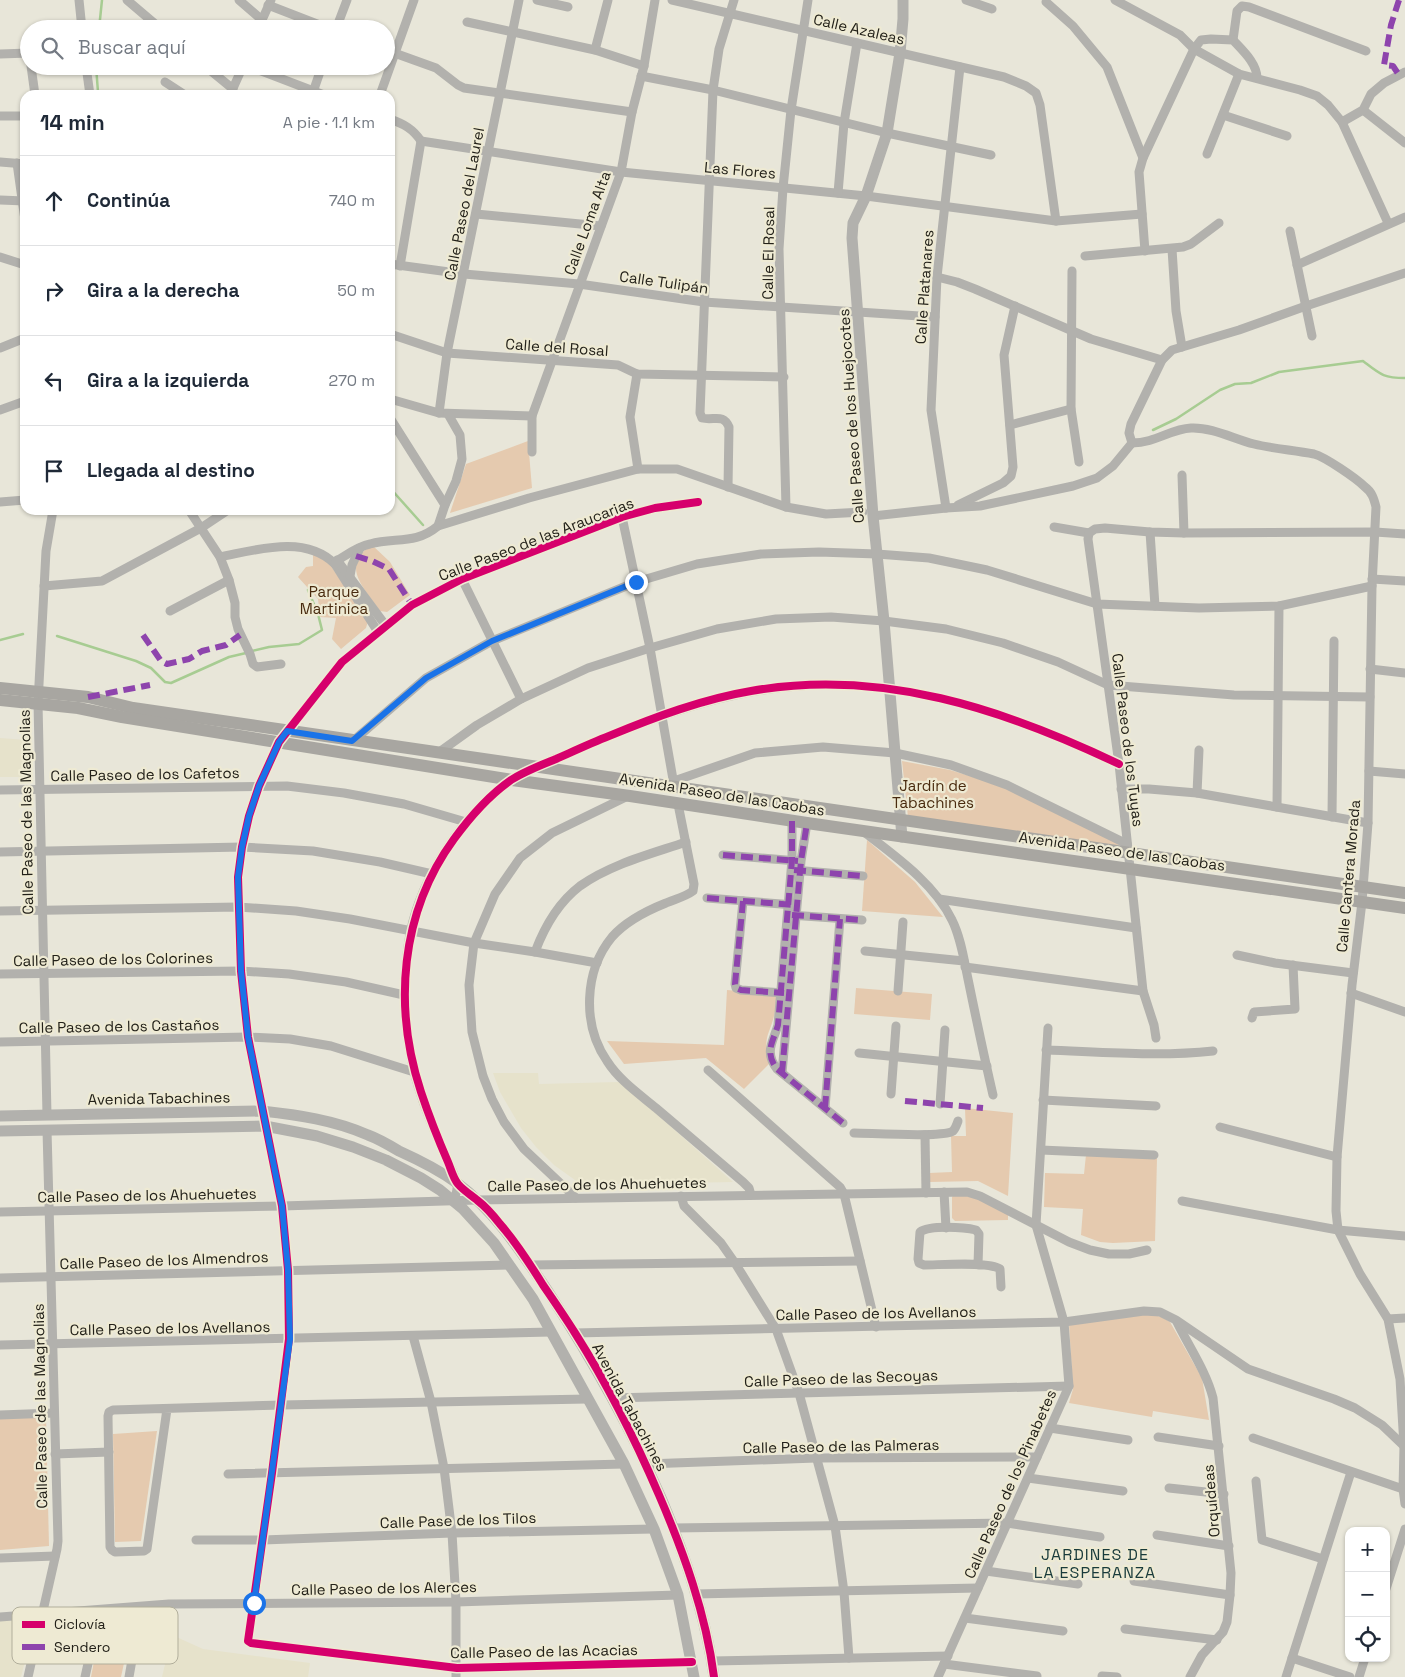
<!DOCTYPE html>
<html lang="es">
<meta charset="utf-8">
<style>
:root{--surface:#fff;--page:#f2f2f3;--text:#1f2937;--muted:#747a83;--line:#e0e1e3}
body{margin:0;font-family:"Space Grotesk",sans-serif;background:var(--page);color:var(--text)}
.controls{position:absolute;right:15px;bottom:15px;display:grid;overflow:hidden;border-radius:10px;box-shadow:0 1px 4px #0004}
.controls button{width:45px;height:45px;display:grid;place-items:center;padding:0;border:0;border-bottom:1px solid var(--line);background:var(--surface);color:var(--text);font:25px sans-serif}
.stop{position:absolute;width:15px;height:15px;margin:-11px;border:4px solid #1a73e8;border-radius:50%;background:#fff}
.stop.end{background:#1a73e8;border-color:#fff;box-shadow:0 1px 5px #0008}
.list{margin:0;padding:0;list-style:none}
h2{display:flex;justify-content:space-between;align-items:center;height:65px;margin:0;padding:0 20px;font-size:21px}
h2 small{font-size:16px;font-weight:400;color:var(--muted)}
.list li{display:grid;grid-template-columns:32px 1fr auto;gap:15px;align-items:center;box-sizing:border-box;height:90px;padding:0 20px;border-top:1px solid var(--line)}
.list b{display:block;font-size:19px;white-space:nowrap}
.list em{font-size:16px;font-style:normal;color:var(--muted)}
.icon{flex:none;width:28px;height:28px;fill:none;stroke:currentColor;stroke-width:2;stroke-linecap:round;stroke-linejoin:round}
.map{position:relative;flex:none;width:1405px;height:1677px;overflow:hidden}
.search{position:absolute;background:var(--surface);box-shadow:0 1px 4px #0004;left:20px;top:20px;width:375px;height:55px;display:flex;align-items:center;gap:12px;box-sizing:border-box;padding:0 18px;border-radius:28px;color:var(--muted);font-size:19px}
.panel{position:absolute;background:var(--surface);box-shadow:0 1px 4px #0004;left:20px;top:90px;width:375px;height:425px;border-radius:15px}
.map>svg:first-child{display:block}
.built{fill:#e6e2cb}
.green{fill:#e5caaf}
.lines{fill:none;stroke-linecap:round;stroke-linejoin:round}
.stream{stroke:#a7cc92;stroke-width:2.5}
.minor{stroke:#b2b1ad;stroke-width:9}
.tertiary{stroke:#b2b1ad;stroke-width:11}
.secondary{stroke:#a8a6a1;stroke-width:12}
.quiet{stroke:#8e44ad;stroke-width:6;stroke-dasharray:12 6;stroke-linecap:butt}
.cycleway-casing{stroke:#eeead3;stroke-width:11}
.cycleway{stroke:#d6006c;stroke-width:8}
.route{stroke:#1a73e8;stroke-width:6}
.labels{text-anchor:middle;dominant-baseline:central;stroke-width:4.5;stroke-linejoin:round;paint-order:stroke}
.street-label{font-size:15px;fill:#232119;stroke:#eeead3}
.park-label{font-size:15px;fill:#492b0f;stroke:#eeead3}
.neighbourhood-label{font-size:16px;letter-spacing:1px;fill:#193b3b;stroke:#eeead3}
.key{fill:#eeead3;stroke:#b1ae9b;stroke-width:1}
.key-label{font-size:14px;fill:#232119}
</style>
<div class="map">
<svg width="1405" height="1677" viewBox="0 0 1405 1677">
<rect width="100%" height="100%" fill="#e8e6d9"/>
<g class="built">
<path d="M0,738L26,740L27,777H0Z"/>
<path d="M493,1073H538L539,1084L619,1082L650,1108L733,1182L582,1185L554,1165L536,1147L521,1128L500,1092Z"/>
<path d="M36,1617L21,1677H0V1620Z"/>
<path d="M172,1635L203,1649L310,1663L308,1677H162Z"/>
</g>
<g class="green">
<path d="M528,441L532,488L450,513L466,464Z"/>
<path d="M372,545L390,562L410,595L387,612L380,611C365,589 339,565 372,545Z"/>
<path d="M313,554L327,560L368,621L366,628L341,649L332,639L336,618L320,617L318,599L298,577L306,567L313,566Z"/>
<path d="M902,761L950,770L1006,787L1118,842L1119,849L908,817Z"/>
<path d="M867,840L915,882L943,917L862,911Z"/>
<path d="M856,988L932,994L930,1020L854,1014Z"/>
<path d="M727,990L777,994C776,999 776,1005 775,1011C771,1035 761,1035 770,1063L744,1089L706,1058L624,1064L607,1041L724,1045Z"/>
<path d="M965,1108L1013,1113L1008,1196L978,1181L929,1182V1173L952,1172L951,1136H966Z"/>
<path d="M1086,1155L1157,1158L1155,1241L1113,1243L1100,1242L1081,1235L1083,1209L1044,1207L1045,1173L1084,1174Z"/>
<path d="M954,1194H967L1008,1213V1220L955,1221L952,1218V1197Z"/>
<path d="M1146,1313L1162,1317L1170,1322L1202,1378L1209,1420L1153,1411L1152,1417L1069,1403L1073,1389L1069,1324Z"/>
<path d="M46,1416L49,1546L0,1550V1418Z"/>
<path d="M157,1431L141,1541L115,1542L113,1434Z"/>
<path d="M127,1649L121,1677H91L96,1651Z"/>
</g>
<g class="lines">
<g class="stream">
<path d="M99,29L102,0"/>
<path d="M96,66L98,92L102,95"/>
<path d="M1153,430L1176,419L1220,390L1235,384L1251,383L1279,372L1363,361C1380,374 1383,378 1405,378"/>
<path d="M390,488L423,525"/>
<path d="M57,636L136,661L151,668L165,682L171,683L229,657L246,653"/>
<path d="M0,640L23,634"/>
<path d="M252,651L269,647L299,644L322,630L318,614L308,590"/>
</g>
<g class="minor">
<path d="M79,0L82,29"/>
<path d="M127,0L161,29"/>
<path d="M239,0L262,20"/>
<path d="M537,0L568,7"/>
<path d="M672,0L1004,77L1026,86L1036,93L1040,105L1056,221"/>
<path d="M966,0L992,9"/>
<path d="M1115,0L1180,35L1194,49L1239,74L1300,90L1317,96L1328,105L1342,122L1388,223"/>
<path d="M1046,2L1073,26L1107,67L1143,158"/>
<path d="M268,5L330,29"/>
<path d="M467,22L595,50L644,66"/>
<path d="M258,29L271,0"/>
<path d="M336,29L347,0"/>
<path d="M1233,40L1237,11L1242,6L1249,7L1366,51"/>
<path d="M386,50L436,68L458,85L464,88L632,112"/>
<path d="M595,50L608,0"/>
<path d="M0,54L29,53"/>
<path d="M31,66L35,95"/>
<path d="M86,66L90,95"/>
<path d="M205,66L233,89"/>
<path d="M248,66L324,95"/>
<path d="M641,76L713,90L887,133L991,155"/>
<path d="M165,82L185,95"/>
<path d="M230,95L243,66"/>
<path d="M312,95L322,66"/>
<path d="M380,95L414,0"/>
<path d="M1363,110L1405,143"/>
<path d="M1223,115L1287,136"/>
<path d="M0,116H25"/>
<path d="M390,119C404,124 413,129 421,141"/>
<path d="M1342,122L1363,110L1371,94L1384,83L1405,72"/>
<path d="M421,141L621,172L866,196L1056,221L1142,214"/>
<path d="M1207,154L1239,74"/>
<path d="M0,162L25,164"/>
<path d="M17,163L25,220"/>
<path d="M838,193L844,123L857,43"/>
<path d="M0,200L25,201"/>
<path d="M476,214L601,226"/>
<path d="M1290,231L1312,336"/>
<path d="M1172,249L1176,311L1182,347"/>
<path d="M1145,251L1139,172L1143,158L1194,49L1201,40L1211,39L1233,40C1242,50 1257,63 1257,78"/>
<path d="M1085,256L1183,247L1191,244L1219,223"/>
<path d="M0,257L25,265"/>
<path d="M390,264L464,274L579,284L704,302L935,317"/>
<path d="M1297,265L1405,217"/>
<path d="M400,266L421,141"/>
<path d="M1072,271L1071,409L1079,462"/>
<path d="M937,277L957,282L975,289L1091,339L1162,360"/>
<path d="M390,334L447,353L618,365L637,374L784,377"/>
<path d="M0,348L25,338"/>
<path d="M637,374L630,417L638,469"/>
<path d="M390,399L439,413L532,416"/>
<path d="M0,410L25,401"/>
<path d="M439,413L447,353L519,0"/>
<path d="M390,418L445,505"/>
<path d="M1010,425L1071,409"/>
<path d="M1132,443C1156,443 1170,429 1191,428C1212,427 1234,439 1254,444C1274,449 1294,450 1314,454C1325,457 1356,478 1365,487C1372,492 1374,499 1376,507L1372,586L1368,823L1362,902L1352,985L1337,1157L1336,1211L1338,1230L1360,1274L1388,1319L1400,1379L1404,1446L1403,1489L1405,1504"/>
<path d="M1132,443L1129,433L1131,424L1162,360L1172,350L1239,330L1306,306L1405,273"/>
<path d="M532,452V416L621,172L632,112L644,66L655,0"/>
<path d="M1182,475L1184,533"/>
<path d="M728,487L729,427C723,413 714,421 702,418L700,413L713,90L719,49L734,0"/>
<path d="M0,502L25,500"/>
<path d="M958,505L1003,483L1011,476L1013,467L1004,355L1015,306"/>
<path d="M786,507L779,249L783,188L791,110L808,0"/>
<path d="M946,508L931,410L937,277L960,67"/>
<path d="M189,510L220,557L229,580L235,603V617L238,629L250,654L253,664L257,667L281,664"/>
<path d="M873,516L946,508L980,506L1073,486L1097,478L1113,466L1132,443"/>
<path d="M622,517L650,648L674,785"/>
<path d="M438,526L445,505L456,481L462,459L460,435L448,414"/>
<path d="M1054,527L1089,533"/>
<path d="M1150,532L1155,606"/>
<path d="M1089,533L1088,539L1119,764L1143,991L1154,1025L1156,1038"/>
<path d="M1089,533L1095,529L1105,528L1150,532L1184,533L1375,532L1405,534"/>
<path d="M220,557C256,550 305,534 335,564L378,632"/>
<path d="M337,560L386,626"/>
<path d="M335,564L338,560C348,554 359,546 370,544C396,537 415,545 438,526L529,498L638,469H677L786,507L826,514L863,512"/>
<path d="M350,576L352,565L360,548"/>
<path d="M462,579L521,699"/>
<path d="M1372,579L1405,581"/>
<path d="M44,586L102,581L201,528L228,510"/>
<path d="M170,611L229,580"/>
<path d="M1370,669L1405,673"/>
<path d="M353,741L426,678L492,641L636,582L697,564L761,554L819,552L877,554L929,558L987,570L1097,604L1199,608L1279,606L1372,586"/>
<path d="M438,753L477,725L521,699L588,668L650,648L717,629L776,619L831,617L884,621L946,629L1003,643L1058,662L1108,685L1234,695L1370,697"/>
<path d="M1369,771L1405,774"/>
<path d="M674,781L755,753L823,747L895,753L951,765L1007,785L1127,844"/>
<path d="M1121,789H1149L1197,793L1368,823"/>
<path d="M0,790L287,786L344,793L404,804L466,822"/>
<path d="M1197,793L1199,750"/>
<path d="M678,804L694,884L693,891C685,897 675,899 666,903C646,911 626,921 612,937C584,971 582,1025 607,1061C619,1080 639,1094 656,1108C685,1133 714,1157 743,1182L749,1188L751,1195"/>
<path d="M1277,807L1279,606"/>
<path d="M1332,817L1334,641"/>
<path d="M792,821V860L778,1025C773,1042 764,1052 777,1069L843,1123"/>
<path d="M864,832C895,856 935,884 952,920C961,938 964,960 968,979C976,1018 984,1056 993,1095"/>
<path d="M0,852L242,847L313,851L380,862L432,874"/>
<path d="M723,855L798,861"/>
<path d="M794,870L863,876"/>
<path d="M707,898L794,905"/>
<path d="M939,899L1136,928"/>
<path d="M743,901L735,984L736,988L741,990L784,993"/>
<path d="M0,911L238,907L296,911L350,919L474,943L535,952L597,963"/>
<path d="M790,915L862,920"/>
<path d="M865,951L964,961"/>
<path d="M535,952C544,928 559,902 580,886C611,864 651,854 686,842"/>
<path d="M1237,955L1275,963L1353,973"/>
<path d="M965,967L1143,991"/>
<path d="M0,974L241,971L289,974L346,982L404,995"/>
<path d="M898,991L903,922"/>
<path d="M1351,993L1405,1012"/>
<path d="M1252,1018L1254,1012L1295,1009L1293,965"/>
<path d="M0,1042L248,1037L290,1039L331,1046L414,1072"/>
<path d="M1046,1050C1102,1052 1158,1057 1213,1051"/>
<path d="M859,1053L987,1066"/>
<path d="M708,1070L840,1187L844,1194L876,1327"/>
<path d="M782,1073L801,861L807,823"/>
<path d="M891,1094L896,1026"/>
<path d="M1043,1100L1156,1106"/>
<path d="M940,1104L945,1030"/>
<path d="M825,1108L840,919"/>
<path d="M47,1115L38,703L46,551L53,510"/>
<path d="M1220,1127L1337,1157"/>
<path d="M854,1133C870,1133 943,1138 953,1131C955,1129 957,1124 958,1121"/>
<path d="M925,1135L926,1193"/>
<path d="M1041,1150L1154,1155"/>
<path d="M944,1192L946,1228"/>
<path d="M681,1196L684,1206L721,1243L735,1263L776,1329L799,1393L835,1526L844,1592L849,1658"/>
<path d="M576,1198L524,1149L504,1122L492,1099L483,1076L472,1032L469,985L474,943L495,894L520,858L552,833L628,796"/>
<path d="M454,1201C455,1196 458,1190 457,1185C456,1175 444,1154 440,1144C430,1121 420,1096 414,1071C403,1026 402,979 410,934C421,877 464,812 512,780C532,767 556,759 577,749C662,713 750,681 844,685C941,688 1032,723 1119,764"/>
<path d="M1182,1201L1338,1230L1405,1236"/>
<path d="M0,1212L282,1206L477,1200L967,1192L980,1196L1069,1242L1090,1250L1109,1254H1129L1147,1250"/>
<path d="M530,1265L860,1261"/>
<path d="M978,1265L979,1234L976,1230C964,1227 929,1225 920,1232L918,1259L919,1263L924,1265C940,1265 989,1261 1000,1269L1001,1287"/>
<path d="M0,1278L509,1265"/>
<path d="M1388,1319L1405,1318"/>
<path d="M1177,1322C1189,1347 1206,1371 1213,1398L1231,1573L1230,1595L1227,1622L1223,1632L1202,1655L1190,1677"/>
<path d="M575,1333L1064,1322L1144,1311L1160,1312L1176,1320L1248,1369L1334,1399L1355,1408L1382,1425L1404,1446"/>
<path d="M413,1336L431,1402L444,1468L452,1533L456,1602V1677"/>
<path d="M0,1345L551,1332"/>
<path d="M613,1398L1069,1386"/>
<path d="M167,1409L147,1549L144,1551L115,1552L112,1550L110,1547L108,1416L109,1412L113,1410L282,1405L588,1399"/>
<path d="M0,1415L54,1413"/>
<path d="M1050,1428L1128,1440"/>
<path d="M1158,1437L1219,1446"/>
<path d="M1253,1438L1403,1489"/>
<path d="M55,1454L109,1452"/>
<path d="M646,1464L816,1458L1037,1457"/>
<path d="M228,1474L624,1464"/>
<path d="M1028,1478L1123,1491"/>
<path d="M1256,1481L1262,1540L1323,1559"/>
<path d="M1169,1488L1224,1494"/>
<path d="M673,1528L1007,1523L1100,1537"/>
<path d="M1157,1535L1229,1546"/>
<path d="M196,1540H263L452,1533L654,1529"/>
<path d="M0,1558L55,1556"/>
<path d="M986,1571L1078,1584"/>
<path d="M1134,1581L1230,1595"/>
<path d="M1386,1589L1405,1529"/>
<path d="M696,1594L978,1588"/>
<path d="M0,1617L169,1604L456,1602L678,1595"/>
<path d="M965,1618L1063,1631"/>
<path d="M1125,1629L1217,1640"/>
<path d="M92,1645L133,1641L135,1643L129,1677"/>
<path d="M1292,1658L1350,1677"/>
<path d="M712,1661L948,1656"/>
<path d="M692,1662L457,1668L251,1643L248,1641L272,1473L289,1339L288,1270L282,1206L248,1037L241,971L238,877L242,847L249,816L259,786L279,742L342,662L412,605L462,579L622,517L655,508L698,502"/>
<path d="M944,1664L1037,1676"/>
<path d="M1102,1676L1117,1677"/>
<path d="M28,1677L57,1549L58,1541L47,1130"/>
<path d="M85,1677L100,1610"/>
<path d="M938,1677L1069,1386L1064,1322L1036,1225L1048,1028"/>
<path d="M1286,1677L1351,1472"/>
<path d="M1359,1677L1365,1658"/>
</g>
<g class="tertiary">
<path d="M902,837L884,621L873,516L852,238L853,223L866,196L887,133L900,53L903,19V0"/>
<path d="M0,1116L262,1111C298,1115 334,1120 368,1135C379,1139 389,1145 399,1151C419,1160 439,1170 457,1183C497,1213 521,1252 549,1293C592,1359 630,1426 661,1498C685,1555 706,1615 714,1677"/>
<path d="M0,1131L265,1126L317,1136L353,1147L386,1160L421,1178L440,1190L463,1209L494,1243L533,1299L624,1464L654,1529L678,1595L694,1677"/>
</g>
<g class="secondary">
<path d="M0,688L88,697L133,708L1405,893"/>
<path d="M0,700L78,708L122,717L512,780L630,796L807,823L1405,908"/>
</g>
<g class="quiet">
<path d="M1399,0L1391,25L1384,65L1393,66L1399,75"/>
<path d="M356,556L372,561L389,569L412,605"/>
<path d="M143,635L161,661L167,664L189,659L202,651L226,645L240,635"/>
<path d="M88,697L150,685"/>
<path d="M792,821V860L778,1025C773,1042 764,1052 777,1069L843,1123"/>
<path d="M723,855L798,861"/>
<path d="M794,870L863,876"/>
<path d="M707,898L794,905"/>
<path d="M743,901L735,984L736,988L741,990L784,993"/>
<path d="M792,915L862,920"/>
<path d="M782,1073L801,861L807,823"/>
<path d="M905,1101L983,1108"/>
<path d="M825,1108L840,919"/>
</g>
<g class="cycleway-casing">
<g id="cycleway">
<path d="M692,1662L457,1668L251,1643L248,1641L272,1473L289,1339L288,1270L282,1206L248,1037L241,971L238,877L242,847L249,816L259,786L279,742L342,662L412,605L462,579L622,517L655,508L698,502"/>
<path d="M714,1677C706,1614 684,1553 659,1495C635,1439 608,1385 575,1333C565,1317 554,1301 543,1285C530,1264 516,1242 500,1224C493,1215 486,1207 477,1200C471,1195 463,1190 458,1184C453,1178 451,1169 448,1162C438,1139 429,1116 421,1092C393,1007 400,913 454,839C470,817 488,796 511,780C525,771 541,765 556,759C574,751 591,743 609,736C655,717 703,699 751,691C881,668 1004,709 1119,764"/>
</g>
</g>
<use href="#cycleway" class="cycleway"/>
</g>
<g class="lines">
<path class="route" d="M254,1603L290,1339L288,1270L282,1206L248,1037L241,971L238,877L242,847L249,816L259,786L279,742L287,731L352,741L426,678L492,641L636,582"/>
</g>
<g class="labels">
<g class="street-label">
<text transform="translate(859 29) rotate(13)">Calle Azaleas</text>
<text transform="translate(740 170) rotate(5)">Las Flores</text>
<text transform="translate(464 204) rotate(-79)">Calle Paseo del Laurel</text>
<text transform="translate(587 223) rotate(-70)">Calle Loma Alta</text>
<text transform="translate(768 253) rotate(-89)">Calle El Rosal</text>
<text transform="translate(664 282) rotate(8)">Calle Tulipán</text>
<text transform="translate(924 287) rotate(-86)">Calle Platanares</text>
<text transform="translate(557 347) rotate(4)">Calle del Rosal</text>
<text transform="translate(851 416) rotate(-94)">Calle Paseo de los Huejocotes</text>
<text transform="translate(536 539) rotate(-21)">Calle Paseo de las Araucarias</text>
<text transform="translate(1128 740) rotate(83)">Calle Paseo de los Tuyas</text>
<text transform="translate(145 774) rotate(-1)">Calle Paseo de los Cafetos</text>
<text transform="translate(722 794) rotate(9)">Avenida Paseo de las Caobas</text>
<text transform="translate(26 812) rotate(-91)">Calle Paseo de las Magnolias</text>
<text transform="translate(1122 851) rotate(8)">Avenida Paseo de las Caobas</text>
<text transform="translate(1348 876) rotate(-85)">Calle Cantera Morada</text>
<text transform="translate(113 959) rotate(-1)">Calle Paseo de los Colorines</text>
<text transform="translate(119 1026) rotate(-1)">Calle Paseo de los Castaños</text>
<text transform="translate(159 1098) rotate(-1)">Avenida Tabachines</text>
<text transform="translate(597 1184) rotate(-1)">Calle Paseo de los Ahuehuetes</text>
<text transform="translate(147 1195) rotate(-1)">Calle Paseo de los Ahuehuetes</text>
<text transform="translate(164 1260) rotate(-2)">Calle Paseo de los Almendros</text>
<text transform="translate(876 1313) rotate(-1)">Calle Paseo de los Avellanos</text>
<text transform="translate(170 1328) rotate(-1)">Calle Paseo de los Avellanos</text>
<text transform="translate(841 1378) rotate(-2)">Calle Paseo de las Secoyas</text>
<text transform="translate(40 1406) rotate(-91)">Calle Paseo de las Magnolias</text>
<text transform="translate(630 1407) rotate(62)">Avenida Tabachines</text>
<text transform="translate(841 1446) rotate(-1)">Calle Paseo de las Palmeras</text>
<text transform="translate(1010 1484) rotate(-66)">Calle Paseo de los Pinabetes</text>
<text transform="translate(1211 1501) rotate(-95)">Orquídeas</text>
<text transform="translate(458 1520) rotate(-2)">Calle Pase de los Tilos</text>
<text transform="translate(384 1588) rotate(-1)">Calle Paseo de los Alerces</text>
<text transform="translate(544 1651) rotate(-1)">Calle Paseo de las Acacias</text>
</g>
<g class="park-label">
<text x="334" y="591">Parque<tspan x="334" dy="17">Martinica</tspan></text>
<text x="933" y="785">Jardín de<tspan x="933" dy="17">Tabachines</tspan></text>
</g>
<g class="neighbourhood-label">
<text x="1095" y="1554">JARDINES DE<tspan x="1095" dy="18">LA ESPERANZA</tspan></text>
</g>
</g>
<rect x="12" y="1607" width="166" height="57" rx="8" class="key"/>
<rect x="22" y="1621" width="23" height="7" fill="#d6006c"/>
<rect x="22" y="1644" width="23" height="6" fill="#8e44ad"/>
<g class="key-label">
<text x="54" y="1629">Ciclovía</text>
<text x="54" y="1652">Sendero</text>
</g>
</svg>
<div class="controls">
<button>+</button>
<button>−</button>
<button><svg class="icon" aria-label="locate" viewBox="0 0 24 24"><circle cx="12" cy="12" r="6"/><path d="M12 2v4M12 18v4M2 12h4M18 12h4"/></svg></button>
</div>
<div class="stop" style="left:254px;top:1603px"></div>
<div class="stop end" style="left:636px;top:582px"></div>
<div class="search"><svg class="icon" aria-label="search" viewBox="0 0 24 24"><circle cx="10" cy="10" r="6"/><path d="M15 15l6 6"/></svg>Buscar aquí</div>
<section class="panel">
<h2>14 min<small>A pie · 1.1 km</small></h2>
<ul class="list">
<li><svg class="icon" aria-label="ahead" viewBox="0 0 24 24"><path d="M12 20V5M6 11l6-6 6 6"/></svg><div><b>Continúa</b></div><em>740 m</em></li>
<li><svg class="icon" aria-label="right" viewBox="0 0 24 24"><path d="M7 20v-9h11M14 6l5 5-5 5"/></svg><div><b>Gira a la derecha</b></div><em>50 m</em></li>
<li><svg class="icon" aria-label="left" viewBox="0 0 24 24"><path d="M17 20v-9H6M10 6l-5 5 5 5"/></svg><div><b>Gira a la izquierda</b></div><em>270 m</em></li>
<li><svg class="icon" aria-label="arrive" viewBox="0 0 24 24"><path d="M6 21V4h12l-3 4 3 4H6"/></svg><div><b>Llegada al destino</b></div></li>
</ul>
</section>
</div>
